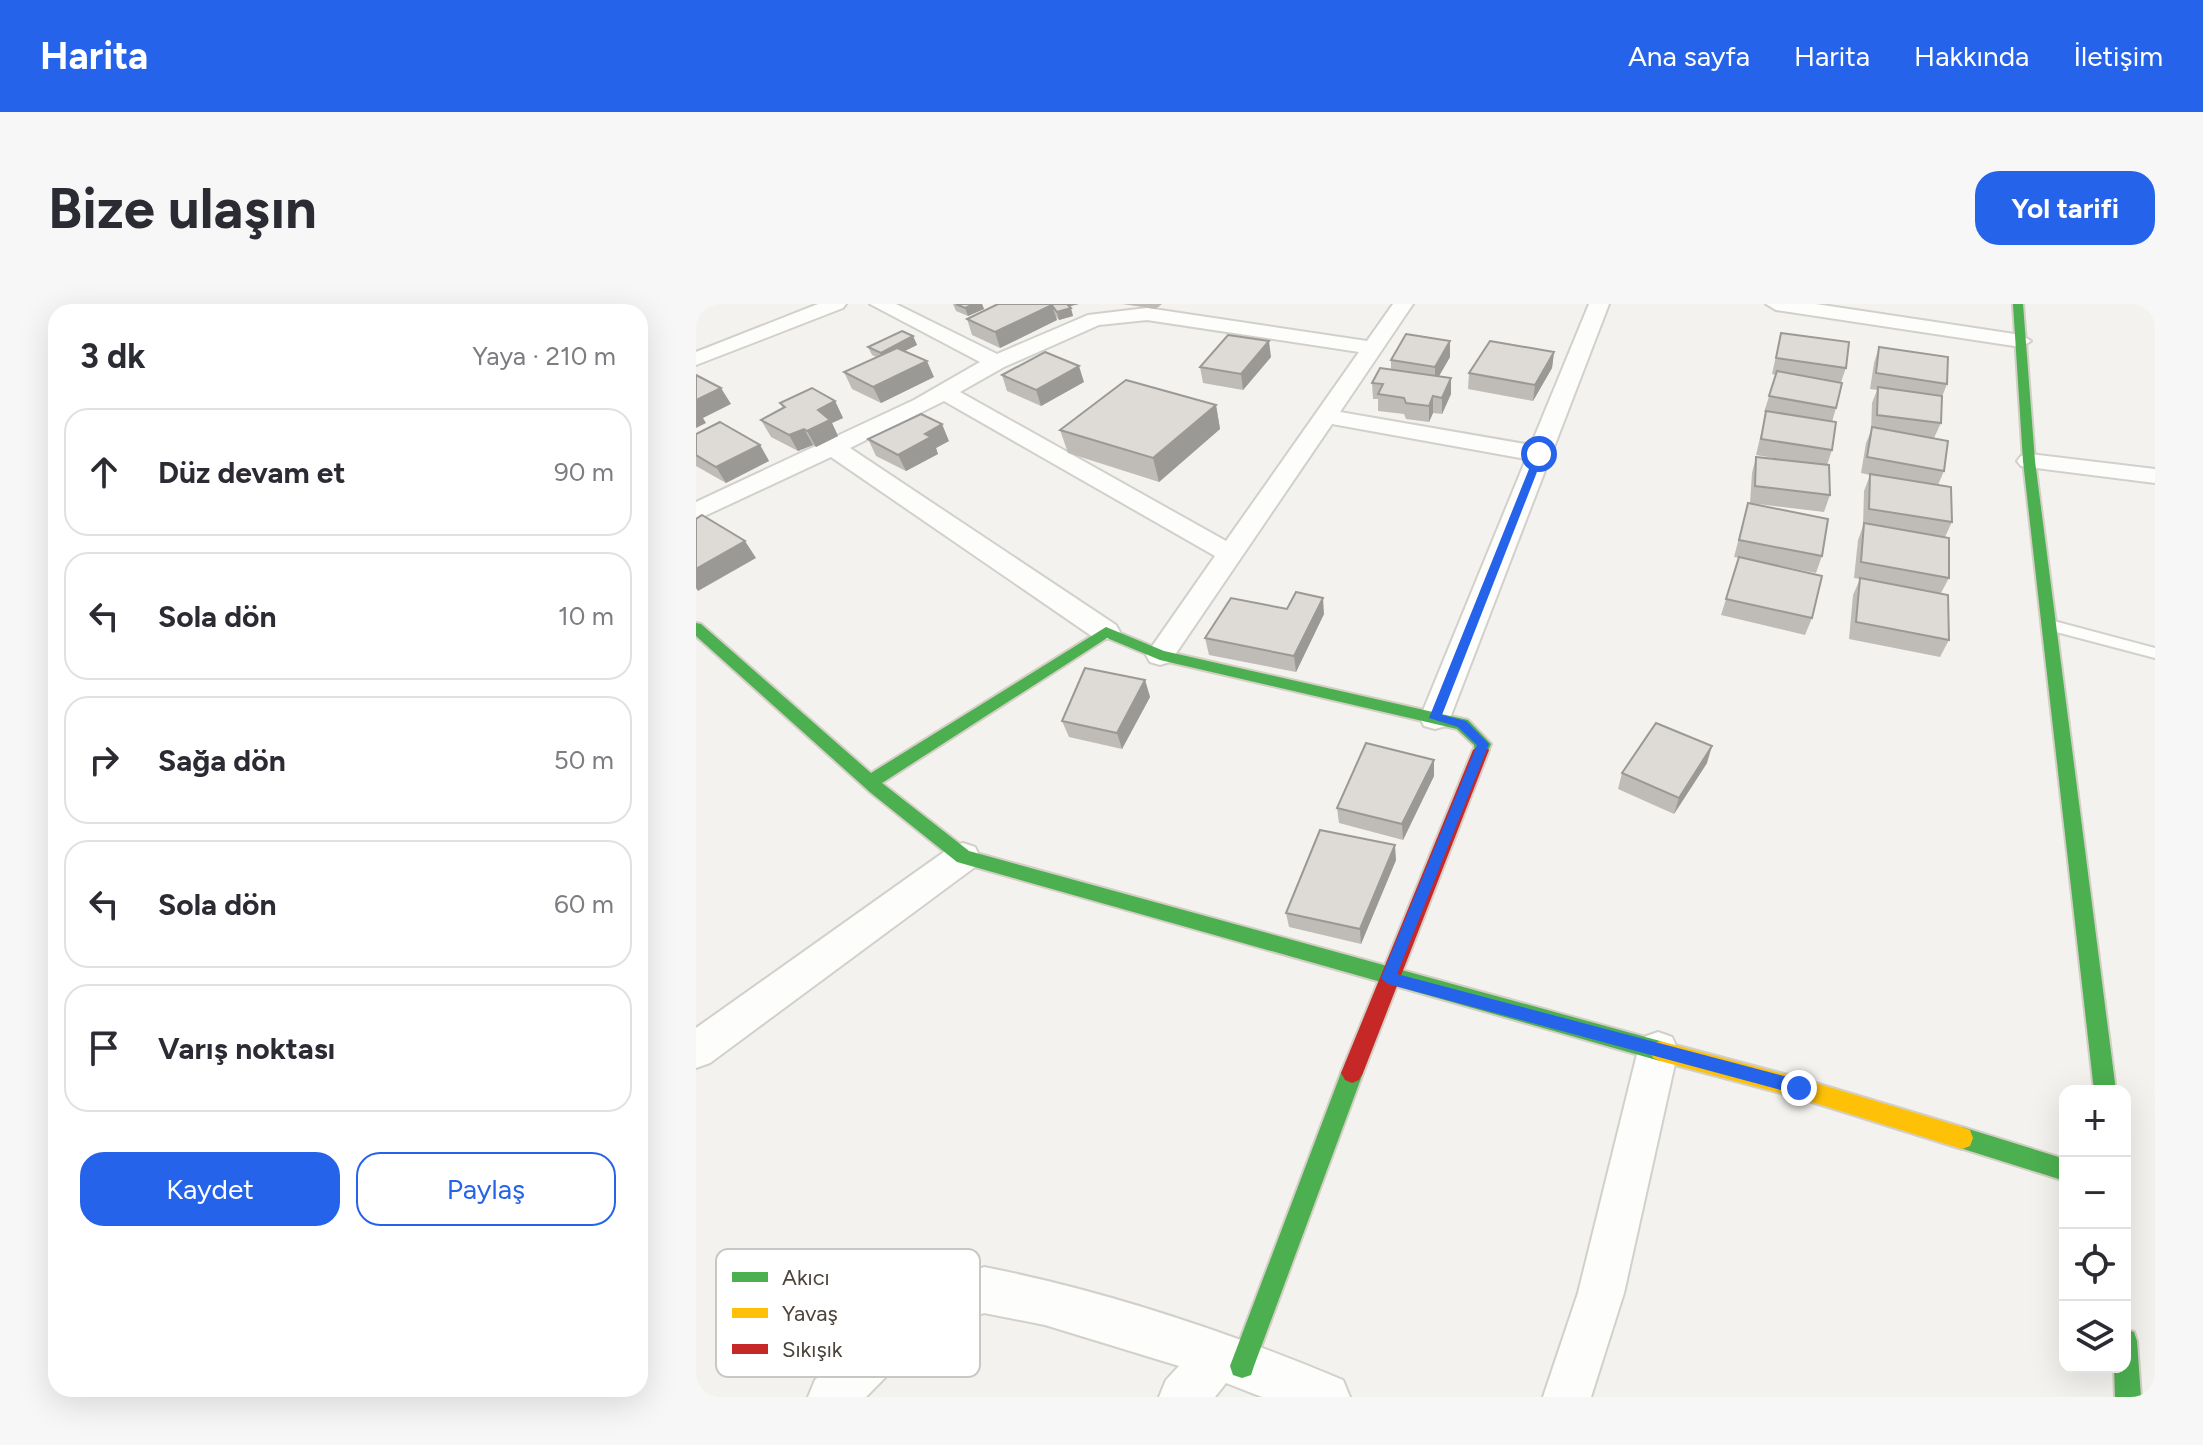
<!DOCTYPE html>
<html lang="tr">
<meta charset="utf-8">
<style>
:root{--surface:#fff;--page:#f7f7f7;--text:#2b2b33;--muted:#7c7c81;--line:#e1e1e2;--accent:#2563eb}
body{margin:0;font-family:Figtree,sans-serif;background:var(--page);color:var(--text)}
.controls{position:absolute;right:24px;bottom:24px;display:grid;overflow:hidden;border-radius:16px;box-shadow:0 8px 32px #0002}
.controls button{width:72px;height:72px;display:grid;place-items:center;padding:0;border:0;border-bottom:2px solid var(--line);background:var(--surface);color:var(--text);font:40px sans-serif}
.stop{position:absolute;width:24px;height:24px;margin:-18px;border:6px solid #2563eb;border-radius:50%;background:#fff}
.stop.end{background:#2563eb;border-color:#fff;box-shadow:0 2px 8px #0008}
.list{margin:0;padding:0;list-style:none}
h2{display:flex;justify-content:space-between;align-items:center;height:104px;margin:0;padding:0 32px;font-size:34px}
h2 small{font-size:26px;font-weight:400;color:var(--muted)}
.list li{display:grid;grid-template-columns:52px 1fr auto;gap:24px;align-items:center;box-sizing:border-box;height:128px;margin:0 16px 16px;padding:0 16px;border:2px solid var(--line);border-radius:24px}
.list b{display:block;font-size:30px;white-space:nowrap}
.list em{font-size:26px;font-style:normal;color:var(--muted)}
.actions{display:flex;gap:16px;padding:24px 32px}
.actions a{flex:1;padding:18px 0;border:2px solid var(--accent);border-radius:24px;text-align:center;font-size:28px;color:var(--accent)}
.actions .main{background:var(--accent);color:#fff}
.icon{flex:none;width:44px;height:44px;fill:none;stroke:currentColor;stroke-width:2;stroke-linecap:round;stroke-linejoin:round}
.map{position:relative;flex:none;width:1459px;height:1093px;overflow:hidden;border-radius:24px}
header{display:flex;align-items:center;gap:48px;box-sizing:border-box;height:112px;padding:0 40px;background:var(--accent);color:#fff}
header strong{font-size:38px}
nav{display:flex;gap:44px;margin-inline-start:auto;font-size:28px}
.intro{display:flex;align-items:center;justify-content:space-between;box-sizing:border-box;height:192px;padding:0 48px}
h1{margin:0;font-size:56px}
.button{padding:20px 36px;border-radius:24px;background:var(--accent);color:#fff;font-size:28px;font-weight:700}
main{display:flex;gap:48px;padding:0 48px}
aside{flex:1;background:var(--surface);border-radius:24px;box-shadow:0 8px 32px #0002}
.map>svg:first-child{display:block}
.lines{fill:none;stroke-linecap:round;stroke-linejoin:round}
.lane-casing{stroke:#d2d0cb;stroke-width:4}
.street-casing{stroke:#d2d0cb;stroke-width:4}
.fast-casing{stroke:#d3cfc5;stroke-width:4}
.slow-casing{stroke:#d3cfc5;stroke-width:4}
.jam-casing{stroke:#d3cfc5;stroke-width:4}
.lane{fill:#fdfdfc;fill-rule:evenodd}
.street{fill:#fdfdfc;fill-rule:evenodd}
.fast{fill:#4caf50;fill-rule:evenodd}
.slow{fill:#ffc107;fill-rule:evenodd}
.jam{fill:#c62828;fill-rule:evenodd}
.wall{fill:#bfbcb8}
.shaded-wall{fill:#9b9996}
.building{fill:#dedbd6;stroke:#9b9996;stroke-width:2}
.route{fill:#2563eb}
.key{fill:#fff;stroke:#c9c7c4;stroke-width:2}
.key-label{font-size:22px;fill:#4b4439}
</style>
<header>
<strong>Harita</strong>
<nav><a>Ana sayfa</a><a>Harita</a><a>Hakkında</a><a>İletişim</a></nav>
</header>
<div class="intro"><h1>Bize ulaşın</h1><a class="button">Yol tarifi</a></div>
<main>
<aside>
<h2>3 dk<small>Yaya · 210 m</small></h2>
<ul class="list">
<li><svg class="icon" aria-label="ahead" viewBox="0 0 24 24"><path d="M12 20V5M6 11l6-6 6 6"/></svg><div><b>Düz devam et</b></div><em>90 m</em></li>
<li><svg class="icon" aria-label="left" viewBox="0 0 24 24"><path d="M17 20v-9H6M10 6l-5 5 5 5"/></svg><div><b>Sola dön</b></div><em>10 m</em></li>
<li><svg class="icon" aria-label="right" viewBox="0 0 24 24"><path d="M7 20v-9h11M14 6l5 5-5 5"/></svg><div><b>Sağa dön</b></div><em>50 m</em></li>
<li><svg class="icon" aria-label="left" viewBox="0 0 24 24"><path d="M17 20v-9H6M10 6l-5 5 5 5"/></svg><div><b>Sola dön</b></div><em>60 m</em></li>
<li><svg class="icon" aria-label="arrive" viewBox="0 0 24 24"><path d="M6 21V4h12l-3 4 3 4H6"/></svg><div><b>Varış noktası</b></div></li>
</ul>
<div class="actions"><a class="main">Kaydet</a><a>Paylaş</a></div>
</aside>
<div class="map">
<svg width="1459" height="1093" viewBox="0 0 1459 1093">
<rect width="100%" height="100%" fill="#f4f2ee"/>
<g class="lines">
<g class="lane-casing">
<path id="lane" d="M1354,316L1459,344V354L1349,325V317Z"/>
</g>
<g class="street-casing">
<g id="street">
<path d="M122,0H150L147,4L0,61V48Z"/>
<path d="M174,0H200L301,50L392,11L451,4L671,37L697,0H717L644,108L835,141L893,0H913L754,414L750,422L739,425L728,422L724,414L830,155L636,120L474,358L464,361L454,358L450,351L519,252L248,97L154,144L420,321L424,328L420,335H400L135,153L0,216V198L218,96L284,58ZM451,16L663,48L530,237L264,88L308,63L403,21Z"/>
<path d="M1070,0H1120L1325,31L1335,37L1325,43L1080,6Z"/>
<path d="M1333,150L1459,165V179L1325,162L1321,157L1325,152Z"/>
<path d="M267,539L279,543L284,553L279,563L14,759L0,764V724L255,543Z"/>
<path d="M962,728L976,733L982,746L928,989L895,1093H847L882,989L942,746L948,733Z"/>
<path d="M288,963C411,987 532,1028 647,1076L654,1093H566L530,1079L519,1093H463L470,1076L483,1062L349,1021L288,1009L229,1033L170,1093H112L119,1076L197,1001Z"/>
</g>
</g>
<g class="fast-casing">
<g id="fast">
<path d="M1317,0H1327L1339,157L1420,787H1398L1327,157Z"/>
<path d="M0,319L5,320L175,469L410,323L468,347L772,416L795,440L791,450H779L778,441L761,425L464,356L411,334L186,479L273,547L964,737L971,740L974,747L971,754L964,757L261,558L175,489L0,332Z"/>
<path d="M656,759L663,762L667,769L558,1062L555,1071L546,1074L537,1071L534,1062L645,769L649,762Z"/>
<path d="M1266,823L1369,855V877L1258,842L1255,834L1258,826Z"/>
<path d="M1429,1025L1438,1028L1441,1037L1445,1093H1419L1418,1063H1429Z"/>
</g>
</g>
<g class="slow-casing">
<path id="slow" d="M964,737L1103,774L1266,823L1274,826L1277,834L1274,842L1266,845L1103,794L964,757L957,754L954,747L957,740Z"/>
</g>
<g class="jam-casing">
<path id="jam" d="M785,440L793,446L667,769L663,776L656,779L649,776L645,769L777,446Z"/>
</g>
<use href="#lane" class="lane"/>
<use href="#street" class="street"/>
<use href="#fast" class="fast"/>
<use href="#slow" class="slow"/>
<use href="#jam" class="jam"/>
</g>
<g class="wall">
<path d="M257,0H286L288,5L272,12L260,7Z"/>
<path d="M302,0H383L373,2L377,12L363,16L360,13L361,16L304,44L276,31L271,15Z"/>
<path d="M426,0H466L460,5Z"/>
<path d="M1085,29L1150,64L1145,78L1140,104L1136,118V146L1131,161L1134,191L1128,208L1054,199L1056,169L1060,153L1096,157L1060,151L1070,108H1068L1080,71L1076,70Z"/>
<path d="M217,32L221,41L208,47L238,73L185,99L156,85L148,68L180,53L176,51L172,43Z"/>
<path d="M1183,43L1251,80L1246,93L1245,119L1238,134L1248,167L1242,181L1256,218L1249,233L1253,274L1245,289L1253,336L1244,353L1153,335L1157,291L1164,275L1158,274L1162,236L1167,222L1168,187L1174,171L1165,169L1170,139L1175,127L1176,99L1181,86L1174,85L1178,59Z"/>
<path d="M858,48L856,64L837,97L772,85L773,69Z"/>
<path d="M575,53L547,86L507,79L504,63Z"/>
<path d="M754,53L743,72L755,74V90L746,110L737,109L733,118L710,115L708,110L682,107V95H677L676,79L695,66V56Z"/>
<path d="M306,71L388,78L345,102L311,87Z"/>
<path d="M139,97L147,114L136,119L142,132L120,143L117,141L102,147L75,133L65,116L87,104L84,99Z"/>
<path d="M520,101L524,125L463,178L372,149L364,126Z"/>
<path d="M0,130L64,141L73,157L30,179L0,162Z"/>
<path d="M172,135L253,137L240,144L242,150L210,167L180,152Z"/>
<path d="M1052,199L1126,252L1120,269L1070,259L1116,314L1109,331L1025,311L1043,254L1038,253Z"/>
<path d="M591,305L628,310L600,368L513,351L509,334Z"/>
<path d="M449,376L454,393L426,445L373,433L366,417Z"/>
<path d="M738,456V472L707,536L643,519L641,504Z"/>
<path d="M1011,459L978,510L922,485L926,469Z"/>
<path d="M700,556L665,640L593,623L590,609Z"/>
</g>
<g class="shaded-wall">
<path d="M278,0H286L288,5L272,12L269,4Z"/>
<path d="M354,0H383L358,6L357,5L361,16L304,44L299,28Z"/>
<path d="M375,4L377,12L363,16L361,8Z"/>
<path d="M217,32L221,41L189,57L185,49Z"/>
<path d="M573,37L575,53L547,86L545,70Z"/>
<path d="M754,37V53L739,79V63Z"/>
<path d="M858,48L856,64L837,97L839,81Z"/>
<path d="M231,57L238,73L185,99L177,83Z"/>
<path d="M383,62L388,78L345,102L340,86Z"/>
<path d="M755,74V90L746,110V94Z"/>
<path d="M25,84L35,100L7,114L10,119L0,124V96Z"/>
<path d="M737,92V109L733,118V102Z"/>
<path d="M139,97L147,114L136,119L142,132L120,143L111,127L122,106Z"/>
<path d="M520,101L524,125L463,178L457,154Z"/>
<path d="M246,120L253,137L240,144L242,150L210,167L202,151L229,130Z"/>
<path d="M108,125L117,141L102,147L93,131Z"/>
<path d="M64,141L73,157L30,179L20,163Z"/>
<path d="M49,237L60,254L2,287L0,284V265Z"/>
<path d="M627,294L628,310L600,368L598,352Z"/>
<path d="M449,376L454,393L426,445L421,429Z"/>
<path d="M1016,442L1011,459L978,510L983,494Z"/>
<path d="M738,456V472L707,536L706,520Z"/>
<path d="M699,541L700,556L665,640L664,625Z"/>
</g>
<g class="building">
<path d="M260,0H278L269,4Z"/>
<path d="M302,0H355L356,1L299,28L271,15Z"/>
<path d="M355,0H371L375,4L361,8Z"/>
<path d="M206,27L217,32L185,49L172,43Z"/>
<path d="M1085,29L1153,38L1150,64L1080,54Z"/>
<path d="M710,30L754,37L739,63L695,56Z"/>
<path d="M532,31L573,37L545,70L504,63Z"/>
<path d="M794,37L858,48L839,81L773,69Z"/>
<path d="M1183,43L1252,53L1251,80L1180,69Z"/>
<path d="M201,44L231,57L177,83L148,68Z"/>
<path d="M349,48L383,62L340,86L306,71Z"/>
<path d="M684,64L755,74L746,94L737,92L733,102L710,99L708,94L682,90L687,80L676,79Z"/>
<path d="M1081,67L1146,79L1140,104L1073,92Z"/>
<path d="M0,71L25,84L0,96Z"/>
<path d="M430,76L520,101L457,154L364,126Z"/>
<path d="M1182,83L1246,92L1245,119L1181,111Z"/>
<path d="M116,84L139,97L122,106L134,116L111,127L108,125L93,131L65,116L89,103L84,99Z"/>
<path d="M1070,107L1140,118L1136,146L1065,135Z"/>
<path d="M225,110L246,120L229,130L235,133L202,151L172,135Z"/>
<path d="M24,118L64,141L20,163L0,151V130Z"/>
<path d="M1176,123L1252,137L1248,167L1171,153Z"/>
<path d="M1060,153L1133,161L1134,191L1059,182Z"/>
<path d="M1174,170L1255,183L1256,218L1173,205Z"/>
<path d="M1052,199L1132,215L1126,252L1043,236Z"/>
<path d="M6,211L49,237L0,265V215Z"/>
<path d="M1168,219L1253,234V274L1165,258Z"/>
<path d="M1043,253L1126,272L1116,314L1030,295Z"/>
<path d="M1164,274L1252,291L1253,336L1160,318Z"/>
<path d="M600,288L627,294L598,352L509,334L535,294L591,305Z"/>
<path d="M389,364L449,376L421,429L366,417Z"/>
<path d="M960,419L1016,442L983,494L926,469Z"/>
<path d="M670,439L738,456L706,520L641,504Z"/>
<path d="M624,526L699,541L664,625L590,609Z"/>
</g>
<path class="route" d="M843,147L848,150L746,411L770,417L793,440L701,670L1103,776L1111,784L1109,789L1103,791L692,680L685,674L781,441L762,423L733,414L839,150Z"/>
<rect x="20" y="945" width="264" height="128" rx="12" class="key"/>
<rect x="36" y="968" width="36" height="10" fill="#4caf50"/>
<rect x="36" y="1004" width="36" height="10" fill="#ffc107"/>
<rect x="36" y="1040" width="36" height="10" fill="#c62828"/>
<g class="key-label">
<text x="86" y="981">Akıcı</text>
<text x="86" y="1017">Yavaş</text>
<text x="86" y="1053">Sıkışık</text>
</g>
</svg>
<div class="controls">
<button>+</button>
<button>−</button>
<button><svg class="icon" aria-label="locate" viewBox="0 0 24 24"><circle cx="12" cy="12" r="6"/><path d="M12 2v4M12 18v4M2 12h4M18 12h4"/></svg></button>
<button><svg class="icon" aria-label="layers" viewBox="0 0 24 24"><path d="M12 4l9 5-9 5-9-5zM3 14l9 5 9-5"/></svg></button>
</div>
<div class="stop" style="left:843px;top:150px"></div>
<div class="stop end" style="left:1103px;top:784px"></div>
</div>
</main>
